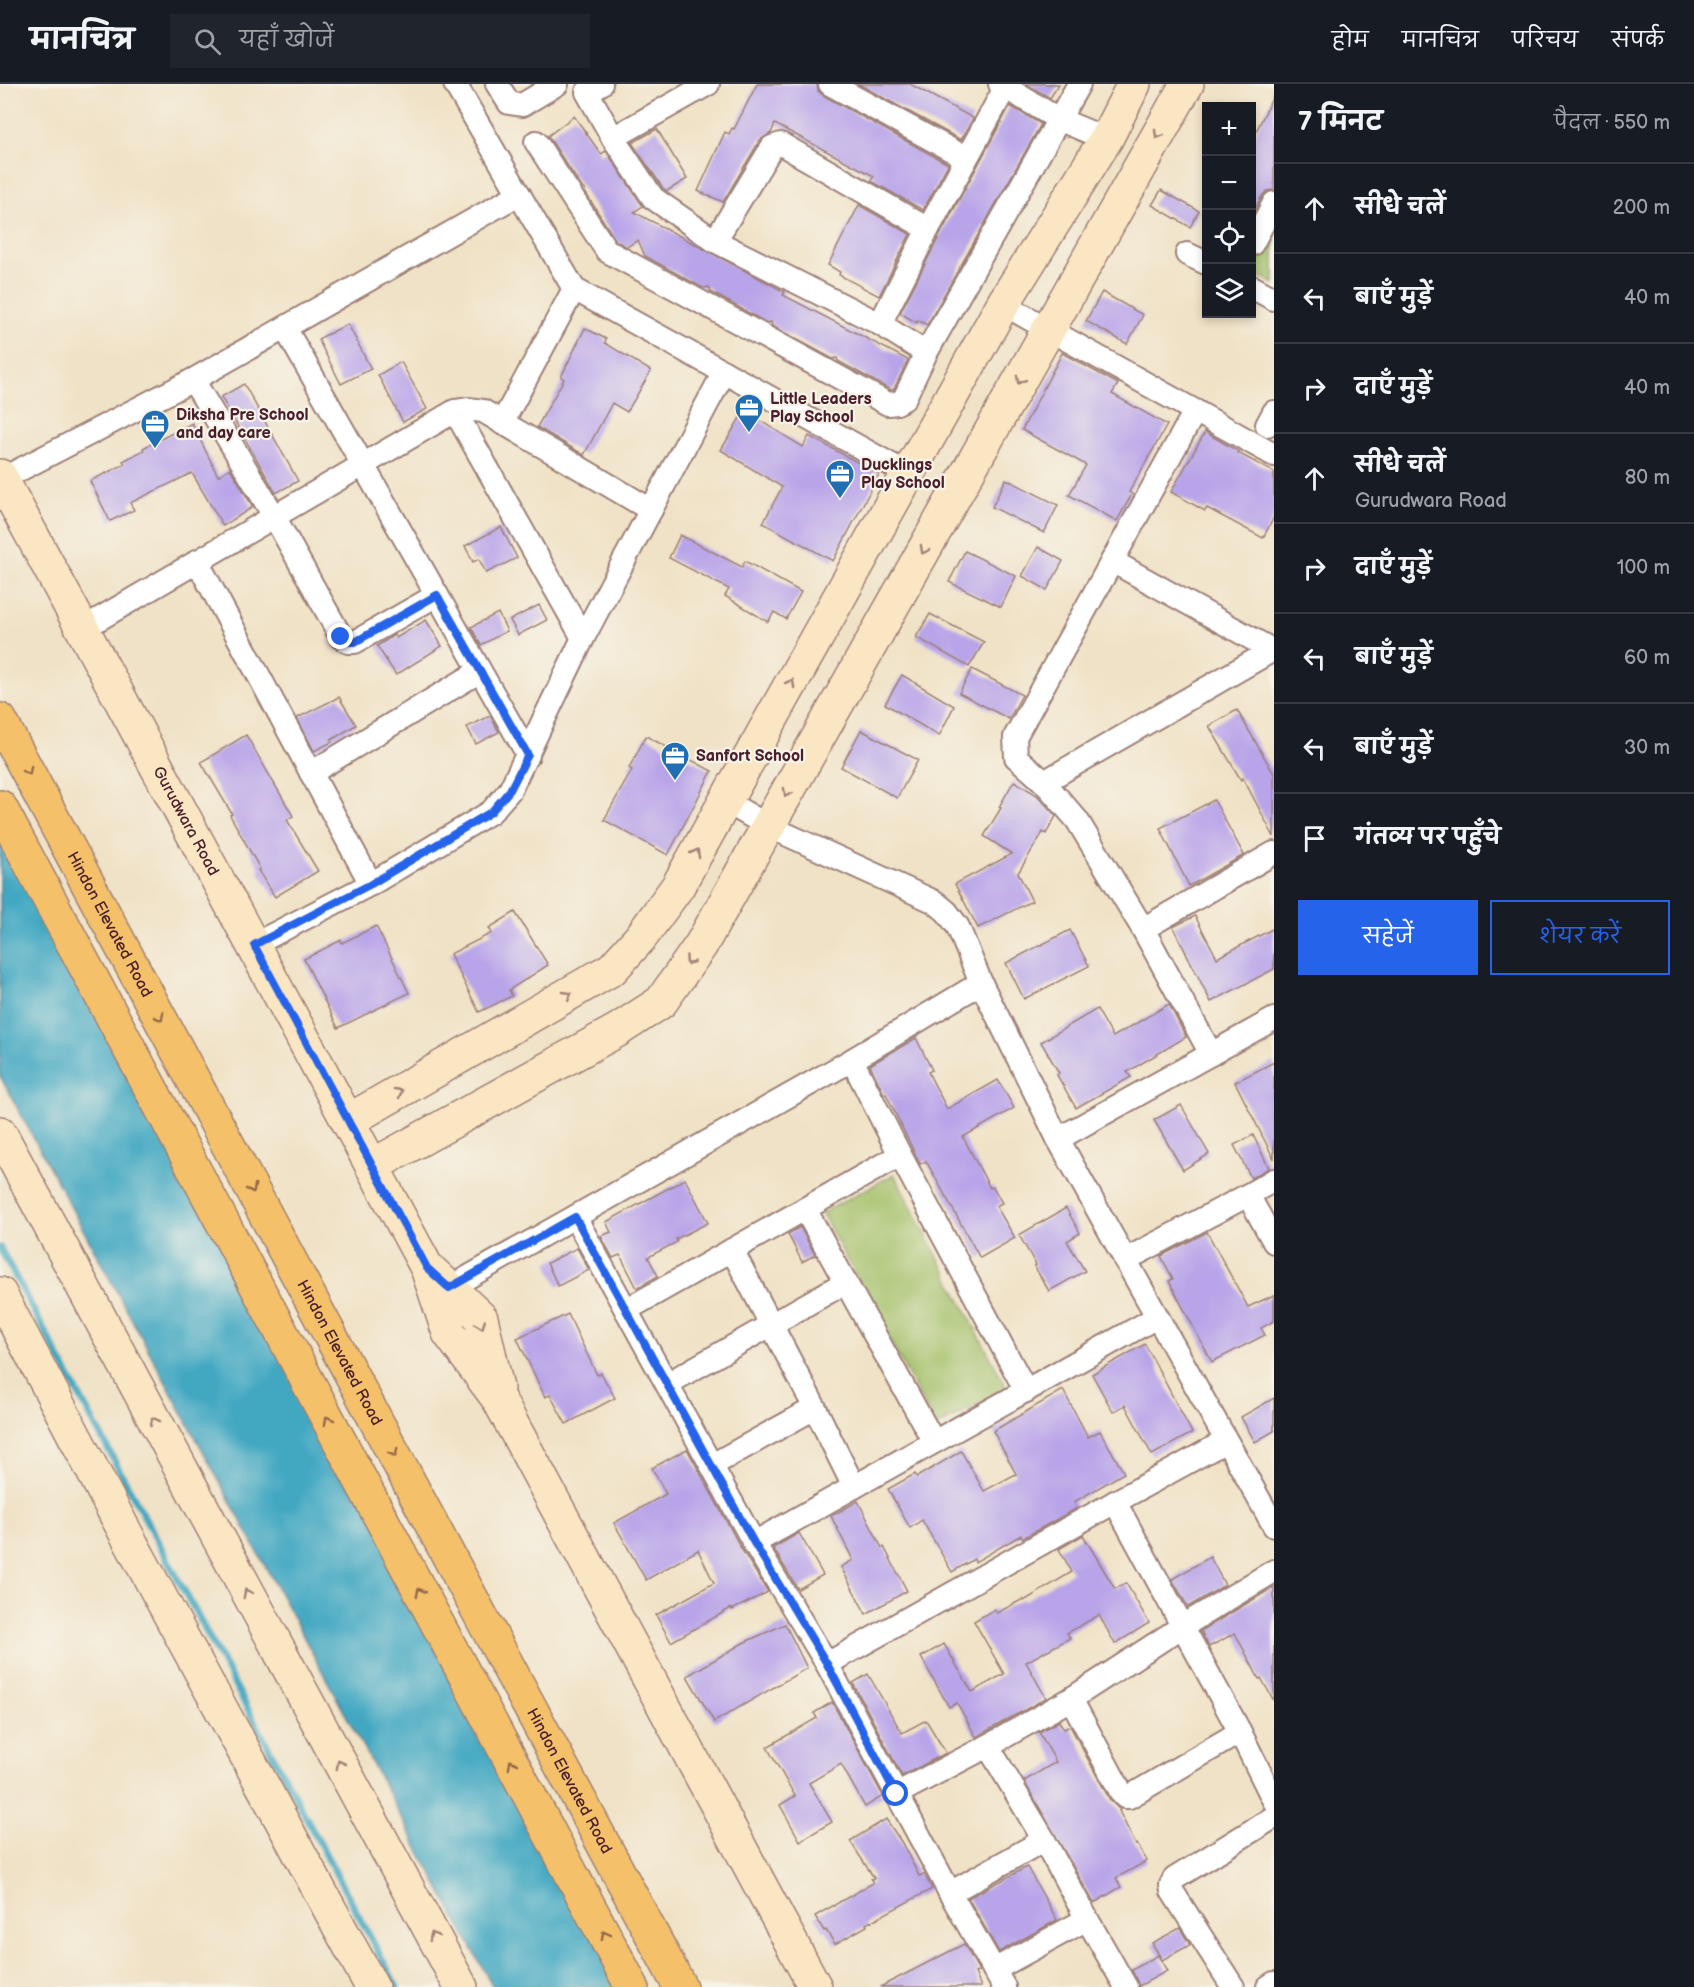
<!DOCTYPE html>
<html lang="hi">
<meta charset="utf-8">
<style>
:root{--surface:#171b24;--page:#20242c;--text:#f1f3f6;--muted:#9ea1a6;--line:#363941;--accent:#2563eb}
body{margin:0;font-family:"Balsamiq Sans","Playpen Sans Deva",sans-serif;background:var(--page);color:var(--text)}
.controls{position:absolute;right:18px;top:18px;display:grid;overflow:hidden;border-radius:0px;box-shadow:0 3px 9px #0003}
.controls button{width:54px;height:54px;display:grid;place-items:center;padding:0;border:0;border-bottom:2px solid var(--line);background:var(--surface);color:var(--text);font:30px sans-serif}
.stop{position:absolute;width:18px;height:18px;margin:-14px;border:4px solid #2563eb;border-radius:50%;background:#fff}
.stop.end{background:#2563eb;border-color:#fff;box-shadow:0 2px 6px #0008}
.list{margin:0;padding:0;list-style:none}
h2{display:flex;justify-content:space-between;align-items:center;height:78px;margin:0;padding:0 24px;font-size:26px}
h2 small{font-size:20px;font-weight:400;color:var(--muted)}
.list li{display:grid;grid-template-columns:39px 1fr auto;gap:18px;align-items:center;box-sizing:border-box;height:90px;padding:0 24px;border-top:2px solid var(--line)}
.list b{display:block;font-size:22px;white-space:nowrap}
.list p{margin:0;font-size:20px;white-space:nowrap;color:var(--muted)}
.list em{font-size:20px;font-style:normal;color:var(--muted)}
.actions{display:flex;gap:12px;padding:18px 24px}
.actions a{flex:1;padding:14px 0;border:2px solid var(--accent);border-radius:0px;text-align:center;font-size:21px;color:var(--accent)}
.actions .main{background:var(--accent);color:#fff}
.icon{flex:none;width:33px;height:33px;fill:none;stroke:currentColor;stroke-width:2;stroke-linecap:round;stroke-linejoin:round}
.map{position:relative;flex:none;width:1274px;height:1903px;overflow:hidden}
header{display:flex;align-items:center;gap:36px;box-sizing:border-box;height:84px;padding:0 30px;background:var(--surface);border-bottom:2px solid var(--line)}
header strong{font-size:28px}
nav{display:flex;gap:33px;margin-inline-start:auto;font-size:21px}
.search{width:420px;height:54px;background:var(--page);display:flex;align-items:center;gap:15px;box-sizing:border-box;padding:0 21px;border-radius:0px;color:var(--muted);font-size:22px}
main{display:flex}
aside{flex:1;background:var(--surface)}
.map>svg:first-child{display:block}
.green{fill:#a3c067;stroke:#767049;stroke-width:1.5}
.water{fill:#42a8c2;stroke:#466476;stroke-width:1.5}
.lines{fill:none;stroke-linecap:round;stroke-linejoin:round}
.stream{stroke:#42a8c2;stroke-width:7}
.building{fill:#b8a4e9}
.street-casing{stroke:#9d8078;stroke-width:26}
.secondary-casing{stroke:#9d8078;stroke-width:36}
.highway-casing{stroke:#9d8078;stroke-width:36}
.street{stroke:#fff;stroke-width:22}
.secondary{stroke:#fbe6c3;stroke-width:33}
.highway{stroke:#f4c16a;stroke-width:33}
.oneway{stroke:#a28277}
.oneway2{stroke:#966847}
.route{stroke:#2563eb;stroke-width:8}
.labels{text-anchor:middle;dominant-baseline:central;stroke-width:4.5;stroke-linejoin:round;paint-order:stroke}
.poi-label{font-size:16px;font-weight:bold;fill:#4a1f2b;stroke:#f7f3e8;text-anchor:start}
.street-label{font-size:16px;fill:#4a1f2b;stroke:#f7f3e8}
</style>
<header>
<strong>मानचित्र</strong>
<div class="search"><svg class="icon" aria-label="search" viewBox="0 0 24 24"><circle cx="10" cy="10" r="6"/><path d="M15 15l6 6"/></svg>यहाँ खोजें</div>
<nav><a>होम</a><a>मानचित्र</a><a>परिचय</a><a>संपर्क</a></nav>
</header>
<main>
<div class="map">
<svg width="1274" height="1903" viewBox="0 0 1274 1903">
<rect width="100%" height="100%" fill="#f7f3e8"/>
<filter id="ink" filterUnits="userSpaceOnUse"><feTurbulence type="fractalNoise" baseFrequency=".0167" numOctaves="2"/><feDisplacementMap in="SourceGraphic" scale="12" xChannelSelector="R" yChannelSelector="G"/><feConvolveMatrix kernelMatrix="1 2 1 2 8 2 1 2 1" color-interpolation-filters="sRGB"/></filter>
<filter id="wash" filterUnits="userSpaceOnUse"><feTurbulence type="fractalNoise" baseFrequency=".008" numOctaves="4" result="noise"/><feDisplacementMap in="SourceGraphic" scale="24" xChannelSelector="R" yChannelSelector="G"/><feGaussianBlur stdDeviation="1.35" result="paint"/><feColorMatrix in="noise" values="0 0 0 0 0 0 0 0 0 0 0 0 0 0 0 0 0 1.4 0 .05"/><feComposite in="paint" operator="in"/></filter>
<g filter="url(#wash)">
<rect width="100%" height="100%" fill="#f0e2c6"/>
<g class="green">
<path d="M1274,149V200L1252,187Z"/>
<path d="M894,1090L1007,1305L936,1343L822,1129Z"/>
</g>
<path class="water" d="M0,734L631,1903H493L0,992Z"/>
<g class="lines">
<path class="stream" d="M0,1164L397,1903"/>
</g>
<g id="blocks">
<g class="building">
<path d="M757,0H817L818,7L824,12L948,80L923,126L871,97L874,92L775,40L771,49L760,56L723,118L698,107L725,48L729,50L732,44L734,45Z"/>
<path d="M858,0H910L973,34L961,56Z"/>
<path d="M1026,0H1059L1050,14Z"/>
<path d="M1274,10V106L1267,107L1262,112L1251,132V58Z"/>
<path d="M1010,22L1041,40L927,241L918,236L917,239L900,229L940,151Z"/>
<path d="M574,32L601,70L606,67L643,122L634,128L785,208L783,211L908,276L894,305L891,306L838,277L837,274L833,275L772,242L771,238L767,239L711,208L709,203L703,204L645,172L638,156L627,163L616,157L585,108V106L583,105L548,52Z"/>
<path d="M657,45L687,95L667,107L663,104L632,59Z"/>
<path d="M1161,106L1199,127L1190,143L1152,121Z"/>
<path d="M859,121L910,150L879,212L839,191L840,188L828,181Z"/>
<path d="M1102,208L1143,231L1127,260L1086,237Z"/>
<path d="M348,240L371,285L341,300L318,255Z"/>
<path d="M585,244L606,255L605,259L651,287L627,328L612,319L584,371L537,343L564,295L561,293Z"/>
<path d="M1062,269L1118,300L1112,310L1167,341L1129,408L1132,410L1117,437L1069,411L1086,381L1022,346Z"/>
<path d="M401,278L427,325L403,338L378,291Z"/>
<path d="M244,300L298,397L276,409L221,313Z"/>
<path d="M744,327L803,363L809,352L879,390L833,477L763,439L782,403L721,366Z"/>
<path d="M192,339L218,392L230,384L253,423L223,442L192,389L130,419L134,426L110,437L90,397L125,380L123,377L144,366L143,364Z"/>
<path d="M1205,348L1239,368L1238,369L1274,388V433L1263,454L1207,424L1205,427L1171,408Z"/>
<path d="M1006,395L1058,421L1044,449L992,423Z"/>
<path d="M501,443L517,474L486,489L479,475L473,478L465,462Z"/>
<path d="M680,451L742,483L745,477L801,508L786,535L774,528L768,538L725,512L729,505L669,474Z"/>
<path d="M1038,463L1063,477L1047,506L1022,492Z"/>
<path d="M965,467L1016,492L1001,523L949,498Z"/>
<path d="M539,521L547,536L518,551L510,536Z"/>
<path d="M498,529L507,547L481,561L471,543Z"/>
<path d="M930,530L984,558L969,583L916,553Z"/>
<path d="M426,536L442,562L396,591L377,562L394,551L396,554Z"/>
<path d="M972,585L1022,611L1009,635L959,609Z"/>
<path d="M902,591L954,622L939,652L885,620Z"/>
<path d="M339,613L356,641L331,656L332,658L314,667L297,634Z"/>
<path d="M1237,626L1274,690V753L1243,694L1241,696L1209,642Z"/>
<path d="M490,632L499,648L476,660L467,643Z"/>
<path d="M861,646L918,676L897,714L841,683Z"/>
<path d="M246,651L293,732L287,736L318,787L275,813L258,786L260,785L230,731L232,730L201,678Z"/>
<path d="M646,652L712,687L668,771L604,736L632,686L629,684Z"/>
<path d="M1014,697L1037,711L1056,732L1046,750L1043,748L1018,789L1032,817L978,844L955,800L1012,770L984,752L1001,724L999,723Z"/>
<path d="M1214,716L1244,771L1189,802L1160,744Z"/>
<path d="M515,828L548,881L509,906L512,912L479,928L450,870L492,849L489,844Z"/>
<path d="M1195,832L1217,874L1274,844V885L1211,918L1173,843Z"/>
<path d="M376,842L409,909L338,944L304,875L341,856L342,859Z"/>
<path d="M1070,846L1089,882L1024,915L1006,879Z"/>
<path d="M1169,920L1186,953L1127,988L1131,993L1076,1024L1057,991L1059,989L1041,958L1097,925L1113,953Z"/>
<path d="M916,954L932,986L928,988L947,1025L998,996L1014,1024L963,1053L990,1104L993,1103L1002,1119L996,1122L1015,1154L980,1174L926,1077L920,1080L886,1010H884L870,981Z"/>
<path d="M1274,978V1075L1235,998Z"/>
<path d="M1181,1021L1209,1070L1183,1086L1154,1036Z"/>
<path d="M1253,1051L1269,1084L1251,1094L1234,1061Z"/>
<path d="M685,1095L708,1139L676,1155L677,1158L648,1173L658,1192L637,1204L620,1171L613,1174L601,1152L611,1148L606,1138Z"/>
<path d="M1066,1124L1080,1149L1067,1157L1085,1187L1049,1207L1034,1182L1036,1181L1019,1151Z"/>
<path d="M800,1143L815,1171L802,1178L788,1150Z"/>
<path d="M1207,1148L1248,1223L1274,1211V1237L1261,1244L1265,1251L1212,1278L1169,1197L1173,1195L1161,1172Z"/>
<path d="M577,1164L589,1186L558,1202L547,1179Z"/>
<path d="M568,1230L597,1291L601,1289L615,1314L566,1340L550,1311L545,1313L517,1254Z"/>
<path d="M1145,1260L1192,1349L1152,1371L1125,1321L1113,1328L1092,1290Z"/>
<path d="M1063,1306L1088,1353L1100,1347L1124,1389L1074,1418L1077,1424L1023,1454L1021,1451L975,1478L974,1475L952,1488L922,1436L910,1444L888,1405L915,1390L917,1393L961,1367L984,1407L1016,1390L993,1347Z"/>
<path d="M1274,1314V1347L1255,1358L1241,1333Z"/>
<path d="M687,1365L742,1466L768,1508L732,1526L731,1524L671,1558L656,1531L714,1499L698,1466L646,1496L614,1439L666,1410L652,1384Z"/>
<path d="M858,1417L882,1464L884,1463L907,1507L866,1530L841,1483L853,1476L831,1432Z"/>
<path d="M799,1449L823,1491L798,1505L773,1464Z"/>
<path d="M1083,1451L1115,1505L1126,1499L1149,1539L1115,1560L1099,1531L1067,1549L1070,1554L1026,1578L1046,1614L976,1653L957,1619L949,1623L921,1573L944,1560L972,1608L1004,1590L974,1537L995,1525L997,1529L1023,1515L1024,1517L1072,1488L1059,1465Z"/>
<path d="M1210,1473L1225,1501L1188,1523L1172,1495Z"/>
<path d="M1274,1503V1617L1261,1594L1259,1595L1235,1549L1209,1563L1201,1547Z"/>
<path d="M785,1540L807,1584L714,1638L687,1592L743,1559Z"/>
<path d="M868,1590L902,1649L926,1636L946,1669L902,1692L853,1599Z"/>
<path d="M832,1618L883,1712L865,1723L841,1680L809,1699L832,1738L800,1757L780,1721L795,1712L767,1663L817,1634L814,1629Z"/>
<path d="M1059,1637L1064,1645L1070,1642L1110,1716L1120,1726L1119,1727L1136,1761L1137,1760L1147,1777L1116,1794L1121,1803L1094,1819L1024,1697L1056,1678L1039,1648Z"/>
<path d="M886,1735L902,1759L919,1792L924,1790L932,1805L866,1840L867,1842L835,1860L826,1846L824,1847L815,1832L873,1799L871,1795L874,1794L850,1757Z"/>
<path d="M1027,1783L1057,1836L999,1868L968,1814Z"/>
<path d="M1180,1844L1190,1861L1162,1876L1152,1859Z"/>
<path d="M964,1860L979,1887L975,1889L981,1903H880Z"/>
<path d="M1158,1871L1167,1887L1139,1902L1132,1886Z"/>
</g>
</g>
</g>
<g filter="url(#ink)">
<use href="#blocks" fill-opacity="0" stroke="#9d8078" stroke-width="1.5"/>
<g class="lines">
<g class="street-casing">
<g id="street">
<path d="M455,0L574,205L908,390"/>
<path d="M497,0L509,19L522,21L557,0"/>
<path d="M601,0L587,8L613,54L653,114L715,157L880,240L926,269"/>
<path d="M830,0L966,74"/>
<path d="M1000,0L1058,35L1106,55"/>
<path d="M613,54L708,0"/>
<path d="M536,58L607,167L888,320L897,319L904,315L926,269L1079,0"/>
<path d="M928,145L1005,4"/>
<path d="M715,157L772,63L781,60L928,145L880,240"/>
<path d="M1252,160L1274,119"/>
<path d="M1187,170L1206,179"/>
<path d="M1252,203L1274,215"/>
<path d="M1003,220L1274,371"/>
<path d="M285,244L528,671"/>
<path d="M193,296L274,432L341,553L348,558H355L437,511"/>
<path d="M455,327L583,554"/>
<path d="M1195,327L1015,653L1016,673L1044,698L1077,736L1143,845L1211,970"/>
<path d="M502,339L574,205"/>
<path d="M1267,341L1274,328"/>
<path d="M2,395L193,296L519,110"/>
<path d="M197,477L371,800"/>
<path d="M1112,477L1274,567"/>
<path d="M82,545L455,327L468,325L483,327L651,426"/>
<path d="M311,689L480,587"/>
<path d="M1044,698L1273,566"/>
<path d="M725,717L768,742L935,818L947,828L958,843L981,899L1058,1055L1274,1442"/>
<path d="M1143,845L1274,769"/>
<path d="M253,861L371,800L491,728L510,706L583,554L724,288"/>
<path d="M852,976L900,1071"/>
<path d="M1058,1055L1274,935"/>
<path d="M1274,1096L1248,1111L1274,1158"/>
<path d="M805,1125L934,1358"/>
<path d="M575,1133L754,1459L827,1580L950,1809L1004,1903"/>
<path d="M732,1166L815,1324"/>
<path d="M1125,1176L1248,1111"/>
<path d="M449,1204L852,976L981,899"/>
<path d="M626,1226L900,1071L1026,1307"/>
<path d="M667,1300L846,1198"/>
<path d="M712,1381L815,1324L854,1403"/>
<path d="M1115,1418L1240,1648L1274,1717"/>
<path d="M754,1459L1157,1233"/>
<path d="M827,1580L1115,1418L1226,1357"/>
<path d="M1071,1615L1122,1710L1125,1713H1129L1240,1648"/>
<path d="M896,1710L988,1662L1071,1615L1183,1542L1274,1487"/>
<path d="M1044,1756L1087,1835"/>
<path d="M950,1809L1044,1756L988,1662"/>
<path d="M994,1886L1087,1835L1126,1903"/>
<path d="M1233,1903L1172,1807L1171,1801L1174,1795L1274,1733"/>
<path d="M1268,1903L1274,1899"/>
</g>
</g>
<g class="secondary-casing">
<g id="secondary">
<path id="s1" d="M0,392L427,1184L449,1249L499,1316L815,1903"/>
<path d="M348,1037L612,885L641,853L678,802L1003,220L1106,55L1134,0"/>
<path d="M0,1049L461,1903"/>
<path d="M372,1082L618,946L661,918L701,861L1187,0"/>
<path d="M431,1187L481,1234L497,1304"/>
<path d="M0,1210L124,1446L372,1903"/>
</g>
</g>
<g class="highway-casing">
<g id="highway">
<path id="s2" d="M0,636L680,1903"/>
<path d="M0,723L632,1903"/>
</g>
</g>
<use href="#street" class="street"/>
<use href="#secondary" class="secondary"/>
<use href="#highway" class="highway"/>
</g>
<defs><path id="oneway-chevron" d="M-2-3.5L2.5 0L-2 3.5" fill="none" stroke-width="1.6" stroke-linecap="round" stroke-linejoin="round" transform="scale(1.5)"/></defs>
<g class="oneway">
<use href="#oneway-chevron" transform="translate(1158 51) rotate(120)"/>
<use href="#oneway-chevron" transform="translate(1020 296) rotate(119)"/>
<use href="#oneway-chevron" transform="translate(924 466) rotate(119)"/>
<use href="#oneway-chevron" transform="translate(791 599) rotate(-61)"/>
<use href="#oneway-chevron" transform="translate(787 709) rotate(119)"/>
<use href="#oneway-chevron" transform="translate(696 769) rotate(-61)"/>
<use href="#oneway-chevron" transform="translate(689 877) rotate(125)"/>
<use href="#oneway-chevron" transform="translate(568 911) rotate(-30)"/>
<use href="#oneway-chevron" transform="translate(399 1008) rotate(-30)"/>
<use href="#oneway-chevron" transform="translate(481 1241) rotate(70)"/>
<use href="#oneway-chevron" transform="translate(154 1337) rotate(-118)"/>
<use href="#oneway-chevron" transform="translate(247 1509) rotate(-118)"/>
<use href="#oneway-chevron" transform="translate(340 1680) rotate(-118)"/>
<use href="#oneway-chevron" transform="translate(433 1852) rotate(-118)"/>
</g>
<g class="oneway2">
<use href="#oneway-chevron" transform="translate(28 687) rotate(62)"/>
<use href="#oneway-chevron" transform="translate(160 933) rotate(62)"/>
<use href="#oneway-chevron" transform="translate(252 1105) rotate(62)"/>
<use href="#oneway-chevron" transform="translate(328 1336) rotate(-118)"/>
<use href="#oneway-chevron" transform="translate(394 1369) rotate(62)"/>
<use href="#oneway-chevron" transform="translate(420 1508) rotate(-118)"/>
<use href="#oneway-chevron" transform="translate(512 1680) rotate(-118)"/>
<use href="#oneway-chevron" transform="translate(605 1851) rotate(-118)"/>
</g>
</g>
<g class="lines" filter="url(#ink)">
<path class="route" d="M341,553L348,558H355L437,511L528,671L510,706L491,728L371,800L254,861L427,1184L449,1204L575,1133L754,1459L827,1580L896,1710"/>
</g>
<defs>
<g id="office-pin" transform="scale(1.5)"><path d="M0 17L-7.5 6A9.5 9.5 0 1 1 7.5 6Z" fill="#1f6fb2" stroke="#f7f3e8"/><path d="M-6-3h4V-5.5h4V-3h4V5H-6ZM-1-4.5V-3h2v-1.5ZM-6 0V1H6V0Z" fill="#fff"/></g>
</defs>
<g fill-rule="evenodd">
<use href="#office-pin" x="749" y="324"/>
<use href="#office-pin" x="155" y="340"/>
<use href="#office-pin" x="840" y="390"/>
<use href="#office-pin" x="675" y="672"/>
</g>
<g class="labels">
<g class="poi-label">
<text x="770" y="315">Little Leaders<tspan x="770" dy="18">Play School</tspan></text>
<text x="176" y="331">Diksha Pre School<tspan x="176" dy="18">and day care</tspan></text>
<text x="861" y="381">Ducklings<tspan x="861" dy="18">Play School</tspan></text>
<text x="696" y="672">Sanfort School</text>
</g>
<g class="street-label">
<text stroke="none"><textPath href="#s1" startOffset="392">Gurudwara Road</textPath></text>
<text stroke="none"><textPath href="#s2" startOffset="232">Hindon Elevated Road</textPath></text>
<text stroke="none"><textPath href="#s2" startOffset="718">Hindon Elevated Road</textPath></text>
<text stroke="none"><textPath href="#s2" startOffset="1204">Hindon Elevated Road</textPath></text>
</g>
</g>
</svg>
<div class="controls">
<button>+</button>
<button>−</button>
<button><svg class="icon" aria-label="locate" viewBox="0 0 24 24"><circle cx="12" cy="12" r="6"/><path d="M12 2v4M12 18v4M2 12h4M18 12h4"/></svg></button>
<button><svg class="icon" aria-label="layers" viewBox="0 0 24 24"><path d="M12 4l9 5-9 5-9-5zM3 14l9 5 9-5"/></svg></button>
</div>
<div class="stop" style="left:896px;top:1710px"></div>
<div class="stop end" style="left:341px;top:553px"></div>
</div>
<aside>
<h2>7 मिनट<small>पैदल · 550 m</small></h2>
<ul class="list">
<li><svg class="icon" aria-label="ahead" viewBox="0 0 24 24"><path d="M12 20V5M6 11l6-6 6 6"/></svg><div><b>सीधे चलें</b></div><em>200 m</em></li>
<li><svg class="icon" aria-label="left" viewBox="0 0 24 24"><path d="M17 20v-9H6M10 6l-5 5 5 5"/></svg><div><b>बाएँ मुड़ें</b></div><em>40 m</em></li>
<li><svg class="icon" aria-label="right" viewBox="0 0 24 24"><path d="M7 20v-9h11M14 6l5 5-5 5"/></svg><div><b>दाएँ मुड़ें</b></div><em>40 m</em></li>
<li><svg class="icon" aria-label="ahead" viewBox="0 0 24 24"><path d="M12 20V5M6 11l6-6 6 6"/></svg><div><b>सीधे चलें</b><p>Gurudwara Road</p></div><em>80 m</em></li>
<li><svg class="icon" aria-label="right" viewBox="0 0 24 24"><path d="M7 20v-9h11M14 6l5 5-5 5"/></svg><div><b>दाएँ मुड़ें</b></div><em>100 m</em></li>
<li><svg class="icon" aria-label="left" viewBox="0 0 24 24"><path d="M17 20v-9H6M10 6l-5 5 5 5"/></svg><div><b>बाएँ मुड़ें</b></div><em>60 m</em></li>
<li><svg class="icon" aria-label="left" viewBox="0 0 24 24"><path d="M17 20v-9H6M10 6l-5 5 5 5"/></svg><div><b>बाएँ मुड़ें</b></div><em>30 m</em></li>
<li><svg class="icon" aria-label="arrive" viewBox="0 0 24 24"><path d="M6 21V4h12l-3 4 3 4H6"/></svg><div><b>गंतव्य पर पहुँचे</b></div></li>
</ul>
<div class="actions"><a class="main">सहेजें</a><a>शेयर करें</a></div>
</aside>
</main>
